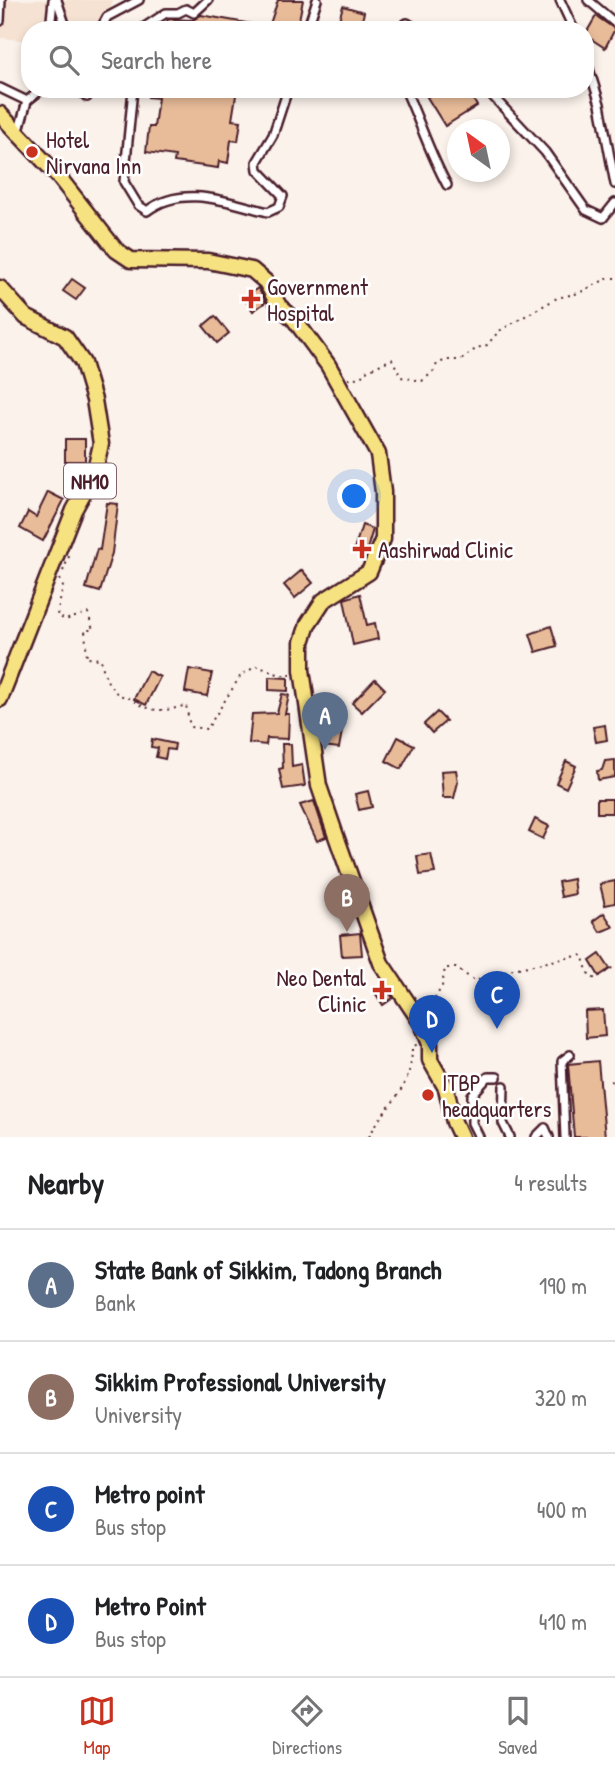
<!DOCTYPE html>
<style>
:root{--surface:#fff;--page:#f6f6f6;--text:#202124;--muted:#757577;--line:#e0e0e0;--accent:#c8321e}
body{margin:0;font-family:"Patrick Hand",sans-serif;background:var(--page);color:var(--text)}
.compass{position:absolute;left:447px;top:119px;width:63px;height:63px;border-radius:50%;background:var(--surface);box-shadow:0 4px 10px #0003;rotate:327deg}
.you{position:absolute;left:355px;top:497px;width:24px;height:24px;margin:-18px;border:5px solid #fff;border-radius:50%;background:#1a73e8;box-shadow:0 0 0 10px #1a73e833}
.badge{display:grid;place-items:center;width:46px;height:46px;border-radius:50%;background:var(--accent);color:#fff;font-size:23px;font-weight:700}
.pin{position:absolute;translate:-50% -58px;filter:drop-shadow(0 2px 4px #0008)}
.pin::after{content:'';position:absolute;top:37px;width:24px;height:21px;background:inherit;clip-path:polygon(0 0,100% 0,50% 100%)}
.list{margin:0;padding:0;list-style:none}
h2{display:flex;justify-content:space-between;align-items:center;height:91px;margin:0;padding:0 28px;font-size:30px}
h2 small{font-size:23px;font-weight:400;color:var(--muted)}
.list li{display:grid;grid-template-columns:46px 1fr auto;gap:21px;align-items:center;box-sizing:border-box;height:112px;padding:0 28px;border-top:2px solid var(--line)}
.list b{display:block;font-size:26px;white-space:nowrap}
.list p{margin:0;font-size:23px;white-space:nowrap;color:var(--muted)}
.list em{font-size:23px;font-style:normal;color:var(--muted)}
.icon{flex:none;width:38px;height:38px;fill:none;stroke:currentColor;stroke-width:2;stroke-linecap:round;stroke-linejoin:round}
.map{position:relative;flex:none;width:615px;height:1137px;overflow:hidden}
.search{position:absolute;background:var(--surface);box-shadow:0 4px 10px #0003;left:21px;right:21px;top:21px;height:77px;display:flex;align-items:center;gap:18px;box-sizing:border-box;padding:0 24px;border-radius:28px;color:var(--muted);font-size:26px}
.sheet{height:539px;background:var(--surface)}
nav{display:flex;justify-content:space-around;align-items:center;box-sizing:border-box;height:98px;border-top:2px solid var(--line);background:var(--surface);font-size:19px;color:var(--muted)}
nav a{display:grid;justify-items:center;gap:4px}
nav .on{color:var(--accent)}
.map>svg:first-child{display:block}
.built{fill:#f6e2d2}
.building{fill:#e9bc99;stroke:#4a1f2b;stroke-width:2}
.lines{fill:none;stroke-linecap:round;stroke-linejoin:round}
.street-casing{stroke:#4a1f2b;stroke-width:12}
.highway-casing{stroke:#4a1f2b;stroke-width:19}
.path{stroke:#4a1f2b;stroke-width:2;stroke-dasharray:2 5;stroke-linecap:butt}
.street{stroke:#fff;stroke-width:7}
.highway{stroke:#f7e281;stroke-width:14}
.poi-dot{fill:#c8321e;stroke:#fff;stroke-width:2.5}
.labels{text-anchor:middle;dominant-baseline:central;stroke-width:5;stroke-linejoin:round;paint-order:stroke}
.shield{fill:#fff;stroke:#80626b;stroke-width:2}
.shield-label{font-size:21px;font-weight:bold;fill:#4a1f2b}
.poi-label{font-size:23px;fill:#4a1f2b;stroke:#fff;text-anchor:start}
</style>
<div class="map">
<svg width="615" height="1137" viewBox="0 0 615 1137">
<rect width="100%" height="100%" fill="#fbf2eb"/>
<filter id="ink" filterUnits="userSpaceOnUse"><feTurbulence type="fractalNoise" baseFrequency=".0143" numOctaves="2"/><feDisplacementMap in="SourceGraphic" scale="14" xChannelSelector="R" yChannelSelector="G"/><feConvolveMatrix kernelMatrix="1 2 1 2 8 2 1 2 1" color-interpolation-filters="sRGB"/></filter>
<g filter="url(#ink)">
<path class="built" d="M1,0H113L104,30H30V41L0,38Z"/>
<g class="building">
<path d="M278,0H303L297,30L269,27Z"/>
<path d="M343,6L364,12L360,30H336Z"/>
<path d="M201,15L258,25V30H164L168,19L193,20Z"/>
<path d="M596,16L615,29L605,48L585,35Z"/>
<path d="M149,89H237L232,120L241,121L238,141L231,140L228,163L219,161L218,168L174,162L175,156L146,152L149,127H154L158,98L148,97Z"/>
<path d="M441,89H467L477,106L445,126L427,97Z"/>
<path d="M72,279L85,288L76,300L63,291Z"/>
<path d="M258,288L266,302L253,311L244,298Z"/>
<path d="M215,316L229,333L217,343L203,326Z"/>
<rect x="65" y="439" width="20" height="22"/>
<path d="M48,492L64,500L43,541L20,528L28,512L36,517Z"/>
<path d="M107,503L118,504L112,553L100,592L86,588L97,549L100,550Z"/>
<path d="M362,525L373,529L365,556L353,553Z"/>
<path d="M302,570L313,583L295,598L284,585Z"/>
<path d="M360,594L367,625L375,623L378,639L353,645L344,599Z"/>
<path d="M551,626L557,646L536,652L530,634Z"/>
<path d="M189,669L212,673L207,696L185,692Z"/>
<path d="M148,671L160,677L146,705L134,699Z"/>
<path d="M269,677L288,678V691L269,690Z"/>
<path d="M375,679L385,689L362,712L352,703Z"/>
<path d="M282,694L289,695L285,714H289L288,739L267,738L266,745L249,743L252,714L277,713Z"/>
<path d="M437,712L446,721L432,733L424,724Z"/>
<path d="M328,717L344,720L339,748L323,746L321,734Z"/>
<path d="M605,725L607,740L596,742L593,727Z"/>
<path d="M398,737L414,745L401,769L386,761Z"/>
<path d="M152,739L175,744L174,750L167,749L165,759L156,757L158,748L151,747Z"/>
<path d="M282,744H291L292,767L302,765L305,786L283,789L279,769L283,768Z"/>
<path d="M615,760V777L598,780L597,771L602,770L605,761Z"/>
<path d="M566,761L576,766L566,788L556,783Z"/>
<path d="M456,770L458,782L454,798H443L441,771Z"/>
<path d="M368,791L372,807L359,810L355,794Z"/>
<rect x="597" y="799" width="15" height="14"/>
<path d="M314,801L326,837L317,841L300,805Z"/>
<path d="M535,819L549,826L543,839L529,832Z"/>
<path d="M431,854L435,873L420,875L417,856Z"/>
<path d="M573,879L575,894L561,897L558,882Z"/>
<path d="M615,881V903L605,905L600,884Z"/>
<path d="M604,913L613,927L600,932L593,921Z"/>
<path d="M360,933L362,955L342,956L340,935Z"/>
<path d="M600,954L610,969L599,976L590,961Z"/>
<path d="M384,985L393,998L383,1005L374,991Z"/>
<path d="M603,1010L605,1036L586,1038L585,1011Z"/>
<path d="M598,1061L605,1137H574L568,1064Z"/>
</g>
<g class="lines">
<g class="street-casing">
<g id="street">
<path d="M57,0L67,30"/>
<path d="M560,0L574,30"/>
<path d="M588,0L615,23"/>
<path d="M0,21L1,0"/>
<path d="M50,30L53,0"/>
<path d="M100,30L107,17L139,0"/>
<path d="M140,30L166,13H178L186,9L194,13L208,0"/>
<path d="M307,30L317,0"/>
<path d="M397,30L407,23L419,30"/>
<path d="M585,56L600,104L615,184"/>
<path d="M0,88L27,101L42,89"/>
<path d="M79,89L87,97L91,89"/>
<path d="M133,89L124,182L138,205L147,211C183,183 230,203 268,212L279,207L283,196L258,170L257,162L273,135L288,89"/>
<path d="M405,89C420,122 430,154 447,185"/>
<path d="M486,89L545,152L586,210L603,218L615,203"/>
<path d="M18,134L27,101"/>
<path d="M504,1086L503,1123L510,1137"/>
<path d="M479,1137L472,1123V1095L488,1077H497"/>
<path d="M536,1137L545,1128L549,1137"/>
<path d="M565,1137L562,1061L570,1055"/>
</g>
</g>
<g class="highway-casing">
<g id="highway">
<path d="M0,114L58,176L116,250L131,260L208,261L252,270L266,282L279,306L294,319L328,365L378,454L383,492V539L369,572L323,601L308,624L302,642V670L319,786L335,833L381,963L422,1024L430,1044V1060L446,1088L454,1122L461,1137"/>
<path d="M0,288L26,317L65,337L83,363L94,400L101,444L94,474L74,510L0,699"/>
</g>
</g>
<g class="path">
<path d="M348,379L361,377L366,371L392,359L401,377L422,381L433,372L437,364L446,360H461L477,348L487,345L499,331L557,298L579,293L608,278H615"/>
<path d="M63,571L70,554"/>
<path d="M60,579L63,587L57,615L65,620L88,613L93,630H85L87,658L101,659C103,671 107,686 118,694C122,697 129,697 133,700C151,713 165,712 186,705L190,727L207,729L241,675L257,666L280,675H291"/>
<path d="M428,1011L442,986L445,968H456L475,981L513,969L582,955L588,973L595,979L615,966"/>
<path d="M611,1081L615,1083"/>
<path d="M369,1137C387,1101 412,1093 412,1047L418,1044"/>
</g>
<use href="#street" class="street"/>
<use href="#highway" class="highway"/>
</g>
</g>
<g class="poi-dot">
<circle cx="32" cy="152" r="7"/>
<path d="M247.5 288.5h7v7h7v7h-7v7h-7v-7h-7v-7h7z"/>
<path d="M358.5 538.5h7v7h7v7h-7v7h-7v-7h-7v-7h7z"/>
<path d="M378.5 979.5h7v7h7v7h-7v7h-7v-7h-7v-7h7z"/>
<circle cx="428" cy="1095" r="7"/>
</g>
<g class="labels">
<rect class="shield" x="64" y="463.5" width="52" height="35" rx="5"/>
<g class="shield-label">
<text x="90" y="481">NH10</text>
</g>
<g class="poi-label">
<text x="46" y="139">Hotel<tspan x="46" dy="26">Nirvana Inn</tspan></text>
<text x="267" y="286">Government<tspan x="267" dy="26">Hospital</tspan></text>
<text x="378" y="549">Aashirwad Clinic</text>
<text x="366" y="977" text-anchor="end">Neo Dental<tspan x="366" dy="26">Clinic</tspan></text>
<text x="442" y="1082">ITBP<tspan x="442" dy="26">headquarters</tspan></text>
</g>
</g>
</svg>
<svg class="compass" viewBox="-18 -18 36 36"><path d="M0-13l5 13h-10z" fill="#e53935"/><path d="M0 13l5-13h-10z" fill="#757577"/></svg>
<div class="you"></div>
<div class="pin badge" style="left:325px;top:750px;background:#5c6f8a">A</div>
<div class="pin badge" style="left:347px;top:932px;background:#8d6e63">B</div>
<div class="pin badge" style="left:497px;top:1029px;background:#1a4fb4">C</div>
<div class="pin badge" style="left:432px;top:1053px;background:#1a4fb4">D</div>
<div class="search"><svg class="icon" aria-label="search" viewBox="0 0 24 24"><circle cx="10" cy="10" r="6"/><path d="M15 15l6 6"/></svg>Search here</div>
</div>
<section class="sheet">
<h2>Nearby<small>4 results</small></h2>
<ul class="list">
<li><span class="badge" style="background:#5c6f8a">A</span><div><b>State Bank of Sikkim, Tadong Branch</b><p>Bank</p></div><em>190 m</em></li>
<li><span class="badge" style="background:#8d6e63">B</span><div><b>Sikkim Professional University</b><p>University</p></div><em>320 m</em></li>
<li><span class="badge" style="background:#1a4fb4">C</span><div><b>Metro point</b><p>Bus stop</p></div><em>400 m</em></li>
<li><span class="badge" style="background:#1a4fb4">D</span><div><b>Metro Point</b><p>Bus stop</p></div><em>410 m</em></li>
</ul>
</section>
<nav>
<a class="on"><svg class="icon" aria-label="map" viewBox="0 0 24 24"><path d="M3 6l6-2 6 2 6-2v14l-6 2-6-2-6 2zM9 4v14M15 6v14"/></svg>Map</a>
<a><svg class="icon" aria-label="directions" viewBox="0 0 24 24"><path d="M12 3l9 9-9 9-9-9zM9 14v-3h6M13 9l2 2-2 2"/></svg>Directions</a>
<a><svg class="icon" aria-label="saved" viewBox="0 0 24 24"><path d="M7 4h10v16l-5-4-5 4z"/></svg>Saved</a>
</nav>
